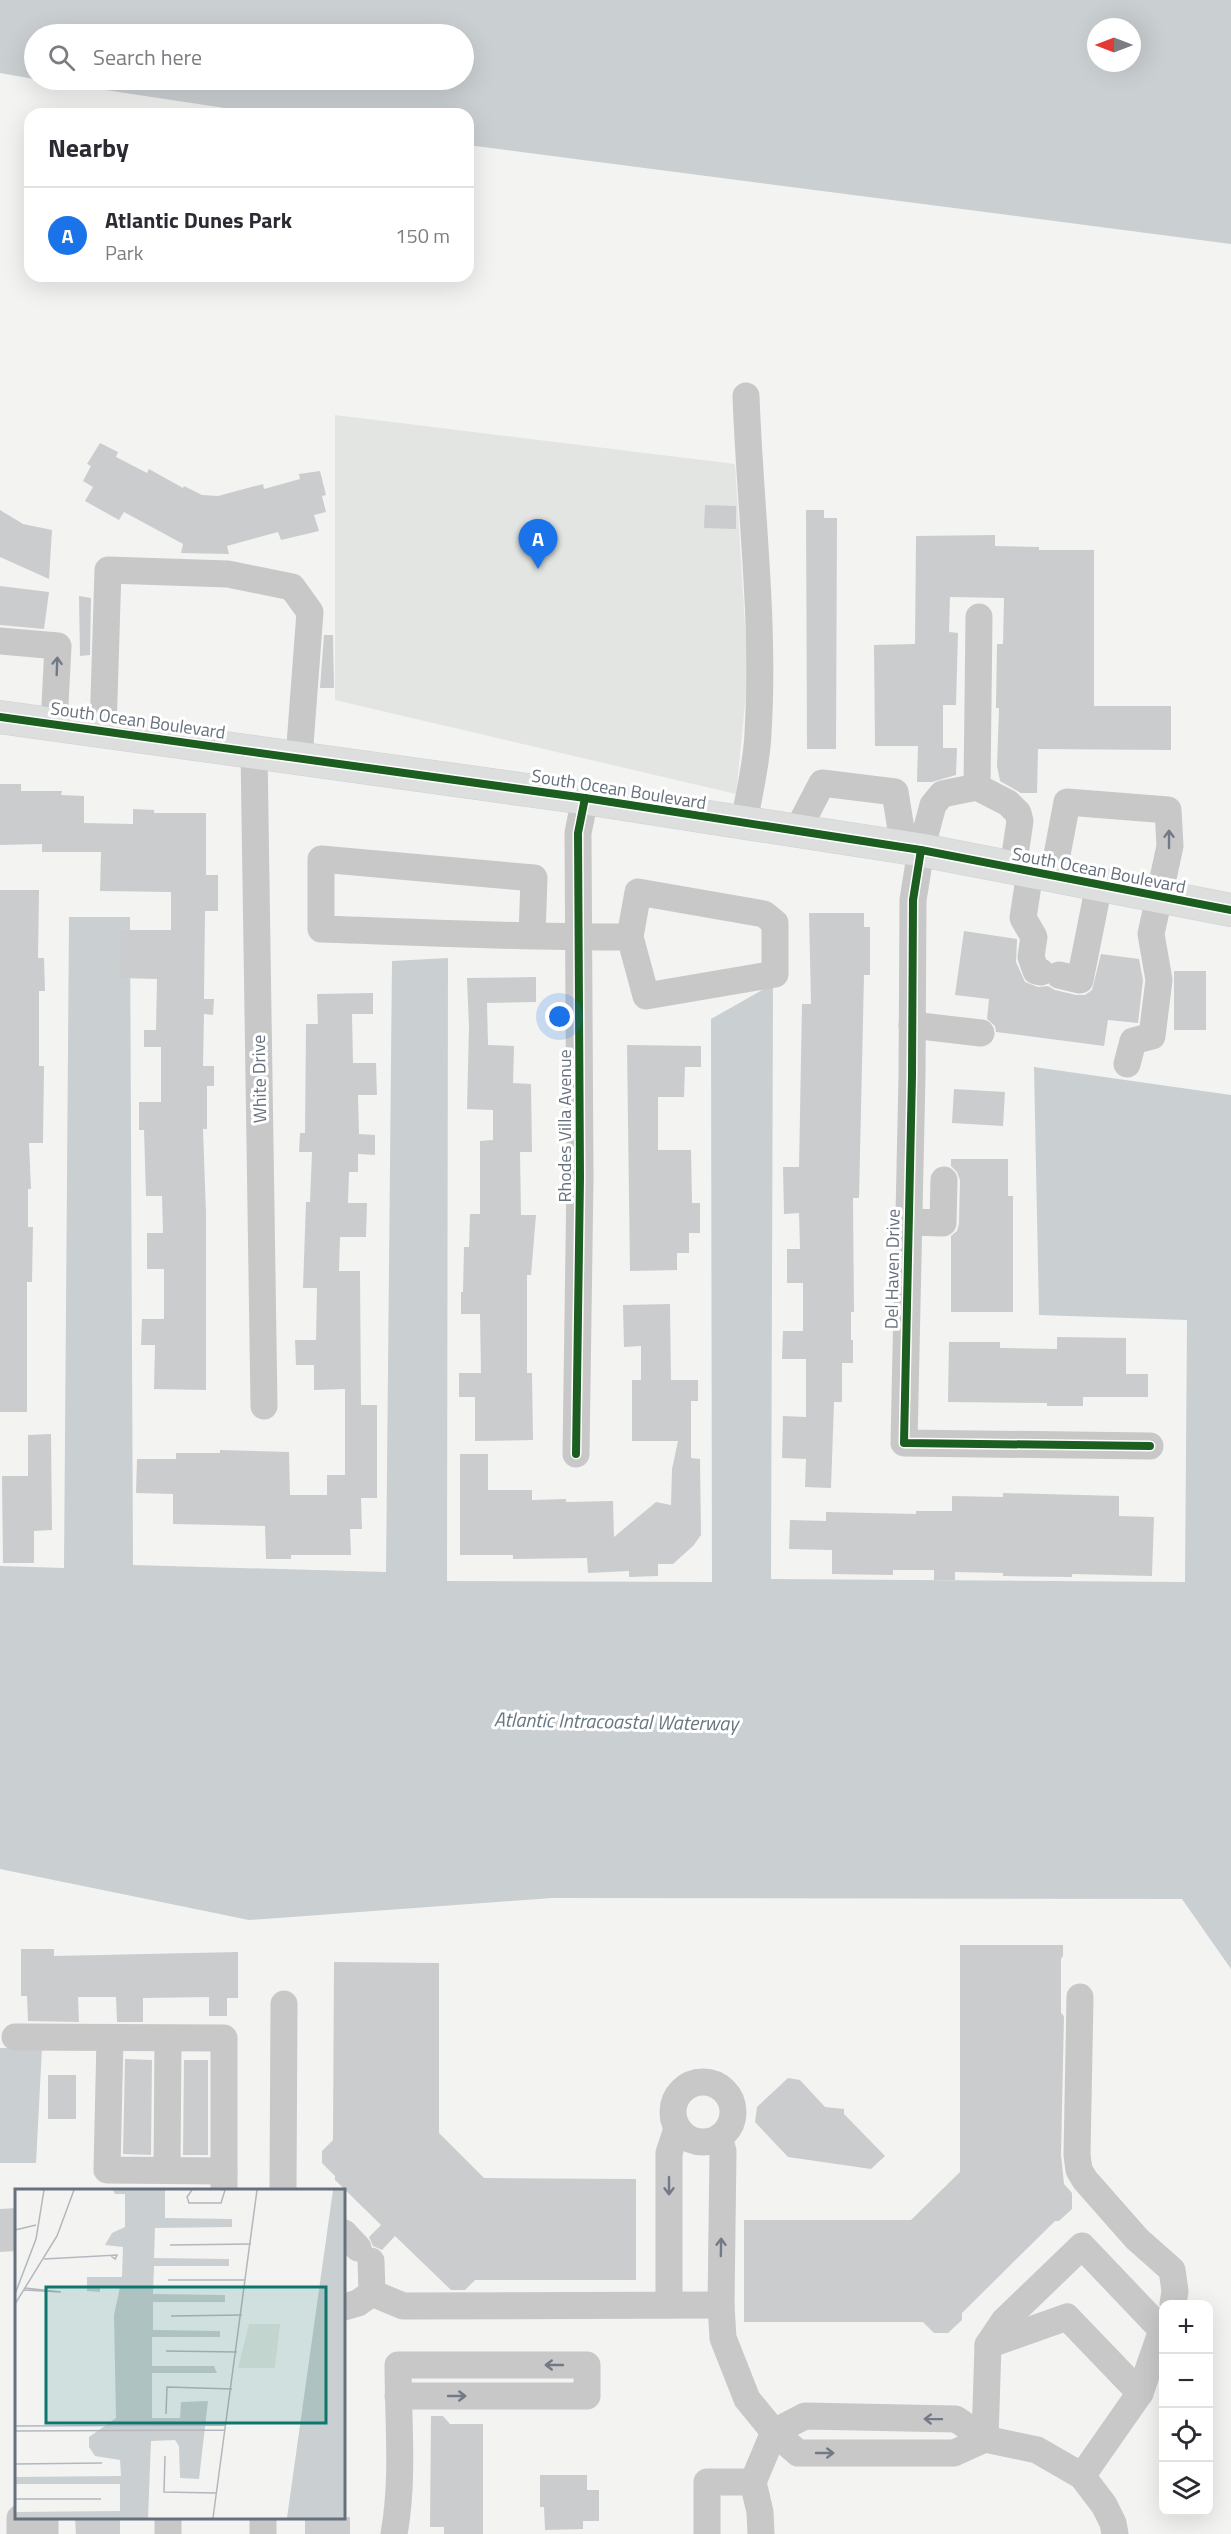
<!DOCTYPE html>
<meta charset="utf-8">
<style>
:root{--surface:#fff;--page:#f7f7f7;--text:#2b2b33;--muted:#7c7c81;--line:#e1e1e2;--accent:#1a73e8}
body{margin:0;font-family:"Titillium Web",sans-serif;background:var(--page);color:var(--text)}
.controls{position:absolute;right:18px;bottom:18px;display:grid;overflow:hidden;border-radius:12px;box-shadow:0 6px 24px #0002}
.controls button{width:54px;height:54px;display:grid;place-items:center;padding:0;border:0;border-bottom:2px solid var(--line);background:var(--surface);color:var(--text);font:30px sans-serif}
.compass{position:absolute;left:1087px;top:18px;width:54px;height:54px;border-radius:50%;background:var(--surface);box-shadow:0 6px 24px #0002;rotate:270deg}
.you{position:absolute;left:560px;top:1017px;width:21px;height:21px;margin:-15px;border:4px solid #fff;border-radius:50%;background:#1a73e8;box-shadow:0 0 0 9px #1a73e833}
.badge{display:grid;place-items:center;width:39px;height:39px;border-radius:50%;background:var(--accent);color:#fff;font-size:20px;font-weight:700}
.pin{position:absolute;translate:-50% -50px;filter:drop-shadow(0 2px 3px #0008)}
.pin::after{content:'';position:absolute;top:32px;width:21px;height:18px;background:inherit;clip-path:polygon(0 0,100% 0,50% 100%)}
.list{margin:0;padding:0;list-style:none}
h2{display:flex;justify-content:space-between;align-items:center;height:78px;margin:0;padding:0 24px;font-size:26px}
h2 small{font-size:20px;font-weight:400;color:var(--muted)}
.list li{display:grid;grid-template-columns:39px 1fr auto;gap:18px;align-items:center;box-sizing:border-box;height:96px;padding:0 24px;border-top:2px solid var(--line)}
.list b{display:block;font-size:22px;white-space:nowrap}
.list p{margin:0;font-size:20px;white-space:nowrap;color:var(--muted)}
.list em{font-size:20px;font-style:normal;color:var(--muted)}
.icon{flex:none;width:33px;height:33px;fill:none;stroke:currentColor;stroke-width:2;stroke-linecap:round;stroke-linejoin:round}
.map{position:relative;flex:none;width:1231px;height:2534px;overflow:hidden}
.search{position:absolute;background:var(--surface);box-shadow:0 6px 24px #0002;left:24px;top:24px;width:450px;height:66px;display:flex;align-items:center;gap:15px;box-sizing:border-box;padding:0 21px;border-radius:33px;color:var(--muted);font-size:22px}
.panel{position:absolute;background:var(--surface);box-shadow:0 6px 24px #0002;left:24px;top:108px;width:450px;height:174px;border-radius:18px}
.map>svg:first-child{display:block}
.green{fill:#e2e5e1}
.water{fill:#cacfd2;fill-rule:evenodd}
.building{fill:#cbcccd}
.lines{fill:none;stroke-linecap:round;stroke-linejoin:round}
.major-casing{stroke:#d0d0d1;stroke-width:34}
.minor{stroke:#c8c8c9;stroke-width:27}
.major{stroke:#dddede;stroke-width:33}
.cycleway-casing{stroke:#fff;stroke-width:11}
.cycleway{stroke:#1b5e20;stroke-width:8}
.oneway{stroke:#717a86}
.labels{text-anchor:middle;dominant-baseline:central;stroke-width:6;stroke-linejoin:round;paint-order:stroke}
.street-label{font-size:18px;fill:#67717e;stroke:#fff}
.water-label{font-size:20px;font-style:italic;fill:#687881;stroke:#fff}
.inset-road{fill:none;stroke:#b3b7bd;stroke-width:1.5}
.view{fill:#0f766e;fill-opacity:0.15;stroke:#0f766e;stroke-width:3}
.inset-edge{fill:none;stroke:#67717e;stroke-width:3}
</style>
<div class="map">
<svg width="1231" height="2534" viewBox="0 0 1231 2534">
<rect width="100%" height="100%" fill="#f3f3f2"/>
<path class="green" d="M335,415L735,464L748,674L736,794L335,700Z"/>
<g class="water">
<path d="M0,0H1231V244L468,145V114H264L39,80H464V34H34V79L0,73ZM1096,27H1132V63H1096Z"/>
<path d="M69,917H130L133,1565L386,1572L392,961L448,958L447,1581L712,1582L711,1019L773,984L771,1579L1185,1582L1187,1320L1039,1315L1034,1067L1231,1095V1969L1182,1899L552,1898L249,1920L0,1869V1566L64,1568Z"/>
<path d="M0,2048H42L36,2163H0Z"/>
</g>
<g class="building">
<path d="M100,443L118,452L116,457L147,473L149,469L183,488L184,486L202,495L218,496L263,484L264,489L300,479L299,474L320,471L326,495L322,496L326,512L314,515L319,531L281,540L278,532L227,546L229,554L181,553L183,544L124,512L119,520L85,501L93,487L83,481L91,466L87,464Z"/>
<path d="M705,505L736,506V529L704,528Z"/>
<path d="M0,510L23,524L52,530L49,579L0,557Z"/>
<path d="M806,510H824V518H837L836,749H807Z"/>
<path d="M995,535V546L1039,547V550H1094V706H1171V750L1038,749L1037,793H1021L1000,781L997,766L999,708H996L997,644H1003L1004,598L950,597L949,632L958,633L956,705H943V748H957L956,775L932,782H917L918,746H875L874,645L915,644L916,536Z"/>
<path d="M0,586L49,592L44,629L0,625Z"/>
<path d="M79,596L91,598L90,655L80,656Z"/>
<path d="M324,635H333L334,688H320Z"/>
<path d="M0,784H21V791H62L61,795L84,796V823L133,824V809L154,810V813H206V875H218V911H205L204,999H214L213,1015L204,1014L203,1066H214V1086H207V1129H203L206,1214V1390L154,1389L155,1345H141L142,1319H164V1269H147V1233H163L162,1196H146L144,1130H139V1102H161V1047H144V1030H156L157,979L120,978L121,930H171V892L100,891L101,852H42V844L0,845Z"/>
<path d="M0,890H39L38,958H44L45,991H39V1066H44L43,1143H29L31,1189H28V1227H33L32,1282H27V1412H0Z"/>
<path d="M809,913H864V927H870V975H864L859,1198H853L854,1312H851V1340H853V1363H842V1402H834L831,1488L805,1487L806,1459L782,1458L783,1416L806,1417V1359H782L783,1331H803V1283H787V1249H800L799,1213L784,1214L783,1167H799L802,1004H811Z"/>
<path d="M964,931L1017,939L1016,962L1025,982L1038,987L1048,986L1055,990L1076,995H1085L1092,990L1101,954L1139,959L1143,980L1138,1023L1108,1020L1104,1046L996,1032L995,1026L987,1019L989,999L955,995Z"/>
<rect x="1174" y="971" width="32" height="59"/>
<path d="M536,977V1002L487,1003L488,1045L514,1046L513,1083L531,1084L532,1152H520L521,1215H536L531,1275H527V1373H532L533,1440L475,1441V1397H459V1373H481L480,1314H461V1292H463L464,1247H469L470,1214H480V1141L493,1140V1110L467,1109L469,1027L467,978Z"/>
<path d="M373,993V1014H352L353,1063H376L377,1095H358L359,1134L375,1135V1155L358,1154V1172H349L348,1203H367L366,1237H340L339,1271H360L361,1405H377V1498H361L362,1529H350L351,1555H291V1559H266L265,1526L173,1524V1494L136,1493L137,1459H176V1453H220V1450L289,1452L290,1495H327V1475H345V1389L314,1390V1365H296L295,1340H316L317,1288H303L306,1202H310L312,1152H299L300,1133H305L306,1024H318L317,994Z"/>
<path d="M627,1045L701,1046V1067H685L684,1097H658V1150H691L692,1203H700V1233H689V1253H677V1270L630,1271Z"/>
<path d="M954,1089L1005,1092L1003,1126L952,1123Z"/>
<path d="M951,1159H1008V1196H1013V1312H951V1236L957,1231L959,1224L960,1180L957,1172L951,1166Z"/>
<path d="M670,1304L671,1380H698V1401H691V1458L700,1459L701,1535L693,1546L673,1564H658V1576L629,1577V1571L588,1573L587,1558L513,1559V1555H460V1454H488V1490H532V1500L566,1499V1502L613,1501L614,1537L656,1502L671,1505L672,1469L678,1441H632V1380H641V1346L624,1347L623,1305Z"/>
<path d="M1057,1337L1126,1338V1374H1148V1397H1083V1406H1047V1403L948,1402L949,1342H1000V1348L1057,1349Z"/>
<path d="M51,1434L52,1530L34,1531V1563H3L2,1476H28V1435Z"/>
<path d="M1003,1493L1119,1496V1516L1154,1517L1152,1576L1072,1574V1577L1003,1576V1573L955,1572V1580H934V1570H893V1575L832,1574V1550L789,1549L790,1520L826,1521V1512L916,1514V1511H952V1496L1003,1497Z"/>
<path d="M960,1945H1063V1956L1061,1959V2013L1064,2016L1061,2155L1064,2184L1072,2193V2209L1059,2221H1055L962,2313V2320L948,2333H934L923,2322H744V2220H911L960,2172Z"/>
<path d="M21,1949H54V1956L238,1952V1998H227V2016H209V1997L143,1998V2022H117L116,1997H78L79,2022L28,2021L27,1996H21Z"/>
<path d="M334,1962L439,1963V2133L484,2178L636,2179V2280H475L465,2290H451L395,2236L382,2250L373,2246L369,2237L381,2225L335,2180V2176L322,2163V2151L333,2140Z"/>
<path d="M125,2059L152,2060L151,2155L123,2154Z"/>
<path d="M184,2060H208V2155H183Z"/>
<rect x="48" y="2075" width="28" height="44"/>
<path d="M788,2078L800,2080L825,2107L844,2109V2114L885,2156L871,2169L788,2157L755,2122L757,2107Z"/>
<path d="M16,2208V2251L0,2252V2209Z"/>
<path d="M431,2416H443L450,2424H483V2534H444V2527H430Z"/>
<path d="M540,2475H587V2490H599V2521H583V2529L545,2530L544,2507H540Z"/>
<path d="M75,2517H120V2534H76Z"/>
<rect x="305" y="2517" width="45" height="17"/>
</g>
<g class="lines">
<g class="major-casing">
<path id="major" d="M0,717L585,798L921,850L1231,910"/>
</g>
<g class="minor">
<path d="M0,641L58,646L54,724"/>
<path d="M103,731L108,570L228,574L292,587L310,612L299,758"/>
<path d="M254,751L264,1406"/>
<path d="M977,787L979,617"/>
<path d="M744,823C749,793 757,763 758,733C765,620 750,508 746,396"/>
<path d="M797,831L822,783L895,792L904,848"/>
<path d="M1013,868L1020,821L1018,813L1008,803L977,787L942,794L933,805L921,850L913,900L912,1076L904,1443L1150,1446"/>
<path d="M1030,872L1023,918L1034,937L1031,957L1036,971L1041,972"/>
<path d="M1053,876L1067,802L1168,810L1170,846L1151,934L1159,980L1152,1036L1133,1041L1127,1064"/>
<path d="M532,936L534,878L321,859V929C424,932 527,938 630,937L638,892L764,914L775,923V974L646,996L630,937"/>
<path d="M1059,975L1080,980L1099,885"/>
<path d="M912,1025L981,1033"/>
<path d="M907,1222L943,1223L944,1180"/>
<path d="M576,1454L580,1178L578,833L585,798"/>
<path d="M1080,1997L1077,2155L1079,2170L1085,2180L1137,2239L1172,2270L1175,2291L1173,2304"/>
<path d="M15,2037L224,2038V2190"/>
<path d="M110,2038L107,2170L224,2171"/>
<circle cx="703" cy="2112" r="30"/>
<path d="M719,2138L723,2151L721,2305L723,2338L747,2399L774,2432L798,2453H954L985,2439"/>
<path d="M167,2170L168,2038"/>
<path d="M283,2190L284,2004"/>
<path d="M344,2233L358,2248"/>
<path d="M372,2293L403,2306L721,2305"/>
<path d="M669,2305V2153L677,2129"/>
<path d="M344,2307L358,2303L372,2293L371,2261"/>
<path d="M988,2345L1067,2317L1140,2393"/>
<path d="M985,2439L988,2345L1004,2321L1082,2246L1162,2330L1140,2393L1082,2476"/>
<path d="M45,2518V2534"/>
<path d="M20,2534V2518"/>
<path d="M168,2534V2518"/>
<path d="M263,2534V2518"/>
<path d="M394,2534C404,2479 398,2420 398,2365H587V2396H398"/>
<path d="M707,2534V2482H753"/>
<path d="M761,2534L760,2512L753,2482L774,2432L805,2416L956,2419L985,2439L1037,2450L1082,2476L1104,2505L1113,2523L1115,2534"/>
</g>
<use href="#major" class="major"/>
<g class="cycleway-casing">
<g id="cycleway">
<path d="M0,717L585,798L921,850L1231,910"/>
<path d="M921,850L913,900L912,1076L904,1443L1150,1446"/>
<path d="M576,1454L580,1178L578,833L585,798"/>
</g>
</g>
<use href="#cycleway" class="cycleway"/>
</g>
<defs><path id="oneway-shaft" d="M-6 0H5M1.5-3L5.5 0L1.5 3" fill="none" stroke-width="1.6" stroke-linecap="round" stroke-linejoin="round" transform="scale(1.5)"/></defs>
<g class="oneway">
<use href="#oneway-shaft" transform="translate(57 666) rotate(-88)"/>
<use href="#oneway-shaft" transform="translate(1169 839) rotate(-90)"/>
<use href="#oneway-shaft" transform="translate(669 2186) rotate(90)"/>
<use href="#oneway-shaft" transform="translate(721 2247) rotate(-89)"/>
<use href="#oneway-shaft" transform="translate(554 2365) rotate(180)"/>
<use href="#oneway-shaft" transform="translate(457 2396)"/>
<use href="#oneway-shaft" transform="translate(933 2419) rotate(-179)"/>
<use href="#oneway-shaft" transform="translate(825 2453)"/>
</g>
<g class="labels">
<g class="street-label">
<text transform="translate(138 720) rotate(8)">South Ocean Boulevard</text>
<text transform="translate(619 789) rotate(9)">South Ocean Boulevard</text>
<text transform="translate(1099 870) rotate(11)">South Ocean Boulevard</text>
<text transform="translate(259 1079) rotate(-91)">White Drive</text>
<text transform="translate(564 1126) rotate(-90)">Rhodes Villa Avenue</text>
<text transform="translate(892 1269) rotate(-89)">Del Haven Drive</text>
</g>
<g class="water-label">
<text transform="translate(616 1721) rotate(1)">Atlantic Intracoastal Waterway</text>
</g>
</g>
<g transform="translate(15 2189)">
<rect width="330" height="330" fill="#f3f3f2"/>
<path d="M234,135H265L260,179H223Z" fill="#e2e5e1"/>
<path d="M98,1H150V29L217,30V38L140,39L139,69L214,70V77H139L138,105L210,106V113H138V141L205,142V148H137V177H199L202,184H137V229H165L166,213L193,212L184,290L165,289L164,257L160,251L136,252L133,329H0V323L105,322V295H0V288L106,287L105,271L80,267L74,258V248L101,229L99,126L105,98L85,97V103L72,102V88H107L108,58L90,56L97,44L110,38V5H100ZM318,1H330V329H272Z" fill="#cacfd2"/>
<path class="inset-road" d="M177,1L172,8L174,14H206L210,1M0,41L21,36M155,56L236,55M29,70L102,66L100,70L96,67M153,91H230M9,101L46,103L10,99M0,105L21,50L29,1M0,115L42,47L59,1M156,127L227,126M151,162L222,163M151,225L152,198L217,200M0,237L210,236M0,242L210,241M150,267L149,303L201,304M0,275L87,274M0,310H86M198,329L242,1"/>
<path class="view" d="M31,98H311V234H31Z"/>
<rect width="330" height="330" class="inset-edge"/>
</g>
</svg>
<div class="controls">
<button>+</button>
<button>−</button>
<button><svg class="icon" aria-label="locate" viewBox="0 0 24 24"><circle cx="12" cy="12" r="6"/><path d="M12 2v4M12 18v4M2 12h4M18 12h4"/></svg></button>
<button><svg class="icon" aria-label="layers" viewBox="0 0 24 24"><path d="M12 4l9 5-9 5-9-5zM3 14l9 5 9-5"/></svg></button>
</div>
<svg class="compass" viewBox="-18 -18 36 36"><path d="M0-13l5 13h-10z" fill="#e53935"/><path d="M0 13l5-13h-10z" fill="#7c7c81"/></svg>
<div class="you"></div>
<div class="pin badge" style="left:538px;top:569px">A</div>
<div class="search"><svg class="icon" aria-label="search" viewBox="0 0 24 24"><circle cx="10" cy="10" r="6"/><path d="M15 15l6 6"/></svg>Search here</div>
<section class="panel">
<h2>Nearby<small></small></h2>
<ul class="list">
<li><span class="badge">A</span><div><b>Atlantic Dunes Park</b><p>Park</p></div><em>150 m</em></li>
</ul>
</section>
</div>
